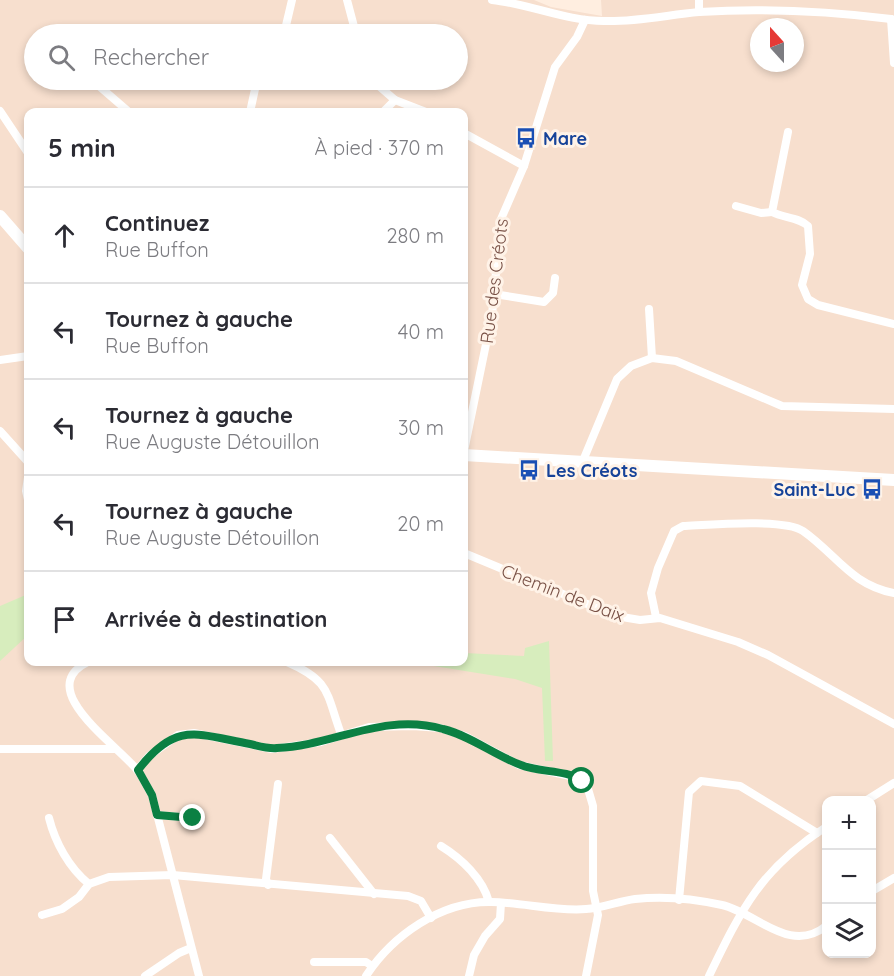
<!DOCTYPE html>
<html lang="fr">
<meta charset="utf-8">
<style>
:root{--surface:#fff;--page:#f7f7f7;--text:#2b2b33;--muted:#7c7c81;--line:#e1e1e2}
body{margin:0;font-family:Quicksand,sans-serif;background:var(--page);color:var(--text)}
.controls{position:absolute;right:18px;bottom:18px;display:grid;overflow:hidden;border-radius:12px;box-shadow:0 3px 9px #0003}
.controls button{width:54px;height:54px;display:grid;place-items:center;padding:0;border:0;border-bottom:2px solid var(--line);background:var(--surface);color:var(--text);font:30px sans-serif}
.compass{position:absolute;left:750px;top:18px;width:54px;height:54px;border-radius:50%;background:var(--surface);box-shadow:0 3px 9px #0003;rotate:339deg}
.stop{position:absolute;width:18px;height:18px;margin:-14px;border:4px solid #0b8043;border-radius:50%;background:#fff}
.stop.end{background:#0b8043;border-color:#fff;box-shadow:0 2px 6px #0008}
.list{margin:0;padding:0;list-style:none}
h2{display:flex;justify-content:space-between;align-items:center;height:78px;margin:0;padding:0 24px;font-size:26px}
h2 small{font-size:20px;font-weight:400;color:var(--muted)}
.list li{display:grid;grid-template-columns:39px 1fr auto;gap:18px;align-items:center;box-sizing:border-box;height:96px;padding:0 24px;border-top:2px solid var(--line)}
.list b{display:block;font-size:22px;white-space:nowrap}
.list p{margin:0;font-size:20px;white-space:nowrap;color:var(--muted)}
.list em{font-size:20px;font-style:normal;color:var(--muted)}
.icon{flex:none;width:33px;height:33px;fill:none;stroke:currentColor;stroke-width:2;stroke-linecap:round;stroke-linejoin:round}
.map{position:relative;flex:none;width:894px;height:976px;overflow:hidden}
.search{position:absolute;background:var(--surface);box-shadow:0 3px 9px #0003;left:24px;top:24px;width:444px;height:66px;display:flex;align-items:center;gap:15px;box-sizing:border-box;padding:0 21px;border-radius:33px;color:var(--muted);font-size:22px}
.panel{position:absolute;background:var(--surface);box-shadow:0 3px 9px #0003;left:24px;top:108px;width:444px;height:558px;border-radius:12px}
.map>svg:first-child{display:block}
.residential{fill:#f7dfce;fill-rule:evenodd}
.green{fill:#d7edbd}
.lines{fill:none;stroke-linecap:round;stroke-linejoin:round}
.street{stroke:#fff;stroke-width:8}
.secondary{stroke:#fff;stroke-width:12}
.route{stroke:#0b8043;stroke-width:8}
.labels{text-anchor:middle;dominant-baseline:central;stroke-width:6;stroke-linejoin:round;paint-order:stroke}
.transit-label{font-size:18px;font-weight:bold;fill:#164399;stroke:#fff3e8;text-anchor:start}
.street-label{font-size:18px;fill:#785045;stroke:#fff3e8}
</style>
<div class="map">
<svg width="894" height="976" viewBox="0 0 894 976">
<rect width="100%" height="100%" fill="#ffeee0"/>
<path class="residential" d="M0,0H534L551,7L602,16L601,0H894V976H0ZM759,27H795V63H759ZM34,34H458V80H34ZM28,112H464V662H28ZM826,800H872V954H826Z"/>
<g class="green">
<path d="M28,594V635L0,661V606Z"/>
<path d="M549,641L553,761H545L542,688L515,679L409,662H464V653L524,656L525,648Z"/>
</g>
<g class="lines">
<g class="street">
<path d="M347,0L356,34"/>
<path d="M492,0C530,4 566,21 604,21C636,22 667,15 699,12C763,8 827,11 891,19"/>
<path d="M699,12V0"/>
<path d="M891,19L894,63"/>
<path d="M284,34L292,0"/>
<path d="M92,80L129,112"/>
<path d="M372,80L395,100L426,112"/>
<path d="M0,111L28,153"/>
<path d="M250,112L257,80"/>
<path d="M383,112L395,100"/>
<path d="M788,132L772,212C783,218 799,217 808,226L810,254L802,285L808,299L818,305L894,324"/>
<path d="M464,133L524,166"/>
<path d="M736,206L761,213L772,212"/>
<path d="M494,294L544,302L553,293L555,278"/>
<path d="M649,309L652,358"/>
<path d="M0,360L28,356"/>
<path d="M0,431L28,462"/>
<path d="M464,451L492,315L501,219L524,166L555,67L577,37L585,20"/>
<path d="M582,463L617,379L631,366L652,358L676,361L782,406L894,409"/>
<path d="M28,477L26,491L28,500"/>
<path d="M464,553L616,616L640,620L660,618L738,642L768,655L894,724"/>
<path d="M656,617L651,593L658,568L674,531L683,526C707,525 785,518 803,531C836,554 851,585 894,593"/>
<path d="M88,662C32,689 119,746 138,771C143,778 147,787 152,795L199,976"/>
<path d="M287,662C331,681 326,693 341,734"/>
<path d="M0,749H115"/>
<path d="M137,770L149,756L178,735L194,733L272,749L321,742L369,727L413,726L440,728L465,736L519,765L575,777L588,789L593,806V891L598,915L586,976"/>
<path d="M867,800L894,783"/>
<path d="M157,815L193,818"/>
<path d="M49,818C55,842 69,868 89,884"/>
<path d="M330,838L374,894"/>
<path d="M441,846C462,859 483,879 489,902"/>
<path d="M268,885L266,879L278,784"/>
<path d="M872,891L894,878"/>
<path d="M679,900L689,792L701,781L740,786L817,833"/>
<path d="M42,915L62,909L79,897L89,884L109,877L173,875L408,896L421,901L431,918"/>
<path d="M314,962H366L372,966"/>
<path d="M145,976L179,953L191,948"/>
<path d="M366,976C392,936 441,901 491,902C520,902 558,912 586,909C603,908 619,901 635,899C662,896 695,899 722,905C757,913 790,955 826,926"/>
<path d="M469,976L474,955L485,936L500,919L501,903"/>
<path d="M709,976C742,908 761,869 826,827"/>
</g>
<g class="secondary">
<path d="M0,216L28,248"/>
<path d="M464,455L894,480"/>
</g>
</g>
<g class="lines">
<path class="route" d="M193,818L157,815L152,795L138,770C176,721 196,734 250,744C259,746 268,749 277,748C333,746 383,712 443,729C471,736 494,755 521,765C540,773 566,769 582,781"/>
</g>
<defs>
<g id="bus-bare" transform="scale(1.62)"><path d="M-5-6H5V4H4V6H2V4H-2V6H-4V4H-5ZM-3.5-4V0h7V-4ZM-3.5 1.2v1.5H-2V1.2ZM2 1.2v1.5H3.5V1.2Z" fill="#1a4fb4" stroke="#fff3e8" stroke-width="2.5" paint-order="stroke"/></g>
</defs>
<g fill-rule="evenodd">
<use href="#bus-bare" x="526" y="138"/>
<use href="#bus-bare" x="529" y="470"/>
<use href="#bus-bare" x="872" y="489"/>
</g>
<g class="labels">
<g class="transit-label">
<text x="543" y="138">Mare</text>
<text x="546" y="470">Les Créots</text>
<text x="855" y="489" text-anchor="end">Saint-Luc</text>
</g>
<g class="street-label">
<text transform="translate(494 281) rotate(-83)">Rue des Créots</text>
<text transform="translate(563 593) rotate(21)">Chemin de Daix</text>
</g>
</g>
</svg>
<div class="controls">
<button>+</button>
<button>−</button>
<button><svg class="icon" aria-label="layers" viewBox="0 0 24 24"><path d="M12 4l9 5-9 5-9-5zM3 14l9 5 9-5"/></svg></button>
</div>
<svg class="compass" viewBox="-18 -18 36 36"><path d="M0-13l5 13h-10z" fill="#e53935"/><path d="M0 13l5-13h-10z" fill="#7c7c81"/></svg>
<div class="stop" style="left:582px;top:781px"></div>
<div class="stop end" style="left:193px;top:818px"></div>
<div class="search"><svg class="icon" aria-label="search" viewBox="0 0 24 24"><circle cx="10" cy="10" r="6"/><path d="M15 15l6 6"/></svg>Rechercher</div>
<section class="panel">
<h2>5 min<small>À pied · 370 m</small></h2>
<ul class="list">
<li><svg class="icon" aria-label="ahead" viewBox="0 0 24 24"><path d="M12 20V5M6 11l6-6 6 6"/></svg><div><b>Continuez</b><p>Rue Buffon</p></div><em>280 m</em></li>
<li><svg class="icon" aria-label="left" viewBox="0 0 24 24"><path d="M17 20v-9H6M10 6l-5 5 5 5"/></svg><div><b>Tournez à gauche</b><p>Rue Buffon</p></div><em>40 m</em></li>
<li><svg class="icon" aria-label="left" viewBox="0 0 24 24"><path d="M17 20v-9H6M10 6l-5 5 5 5"/></svg><div><b>Tournez à gauche</b><p>Rue Auguste Détouillon</p></div><em>30 m</em></li>
<li><svg class="icon" aria-label="left" viewBox="0 0 24 24"><path d="M17 20v-9H6M10 6l-5 5 5 5"/></svg><div><b>Tournez à gauche</b><p>Rue Auguste Détouillon</p></div><em>20 m</em></li>
<li><svg class="icon" aria-label="arrive" viewBox="0 0 24 24"><path d="M6 21V4h12l-3 4 3 4H6"/></svg><div><b>Arrivée à destination</b></div></li>
</ul>
</section>
</div>
